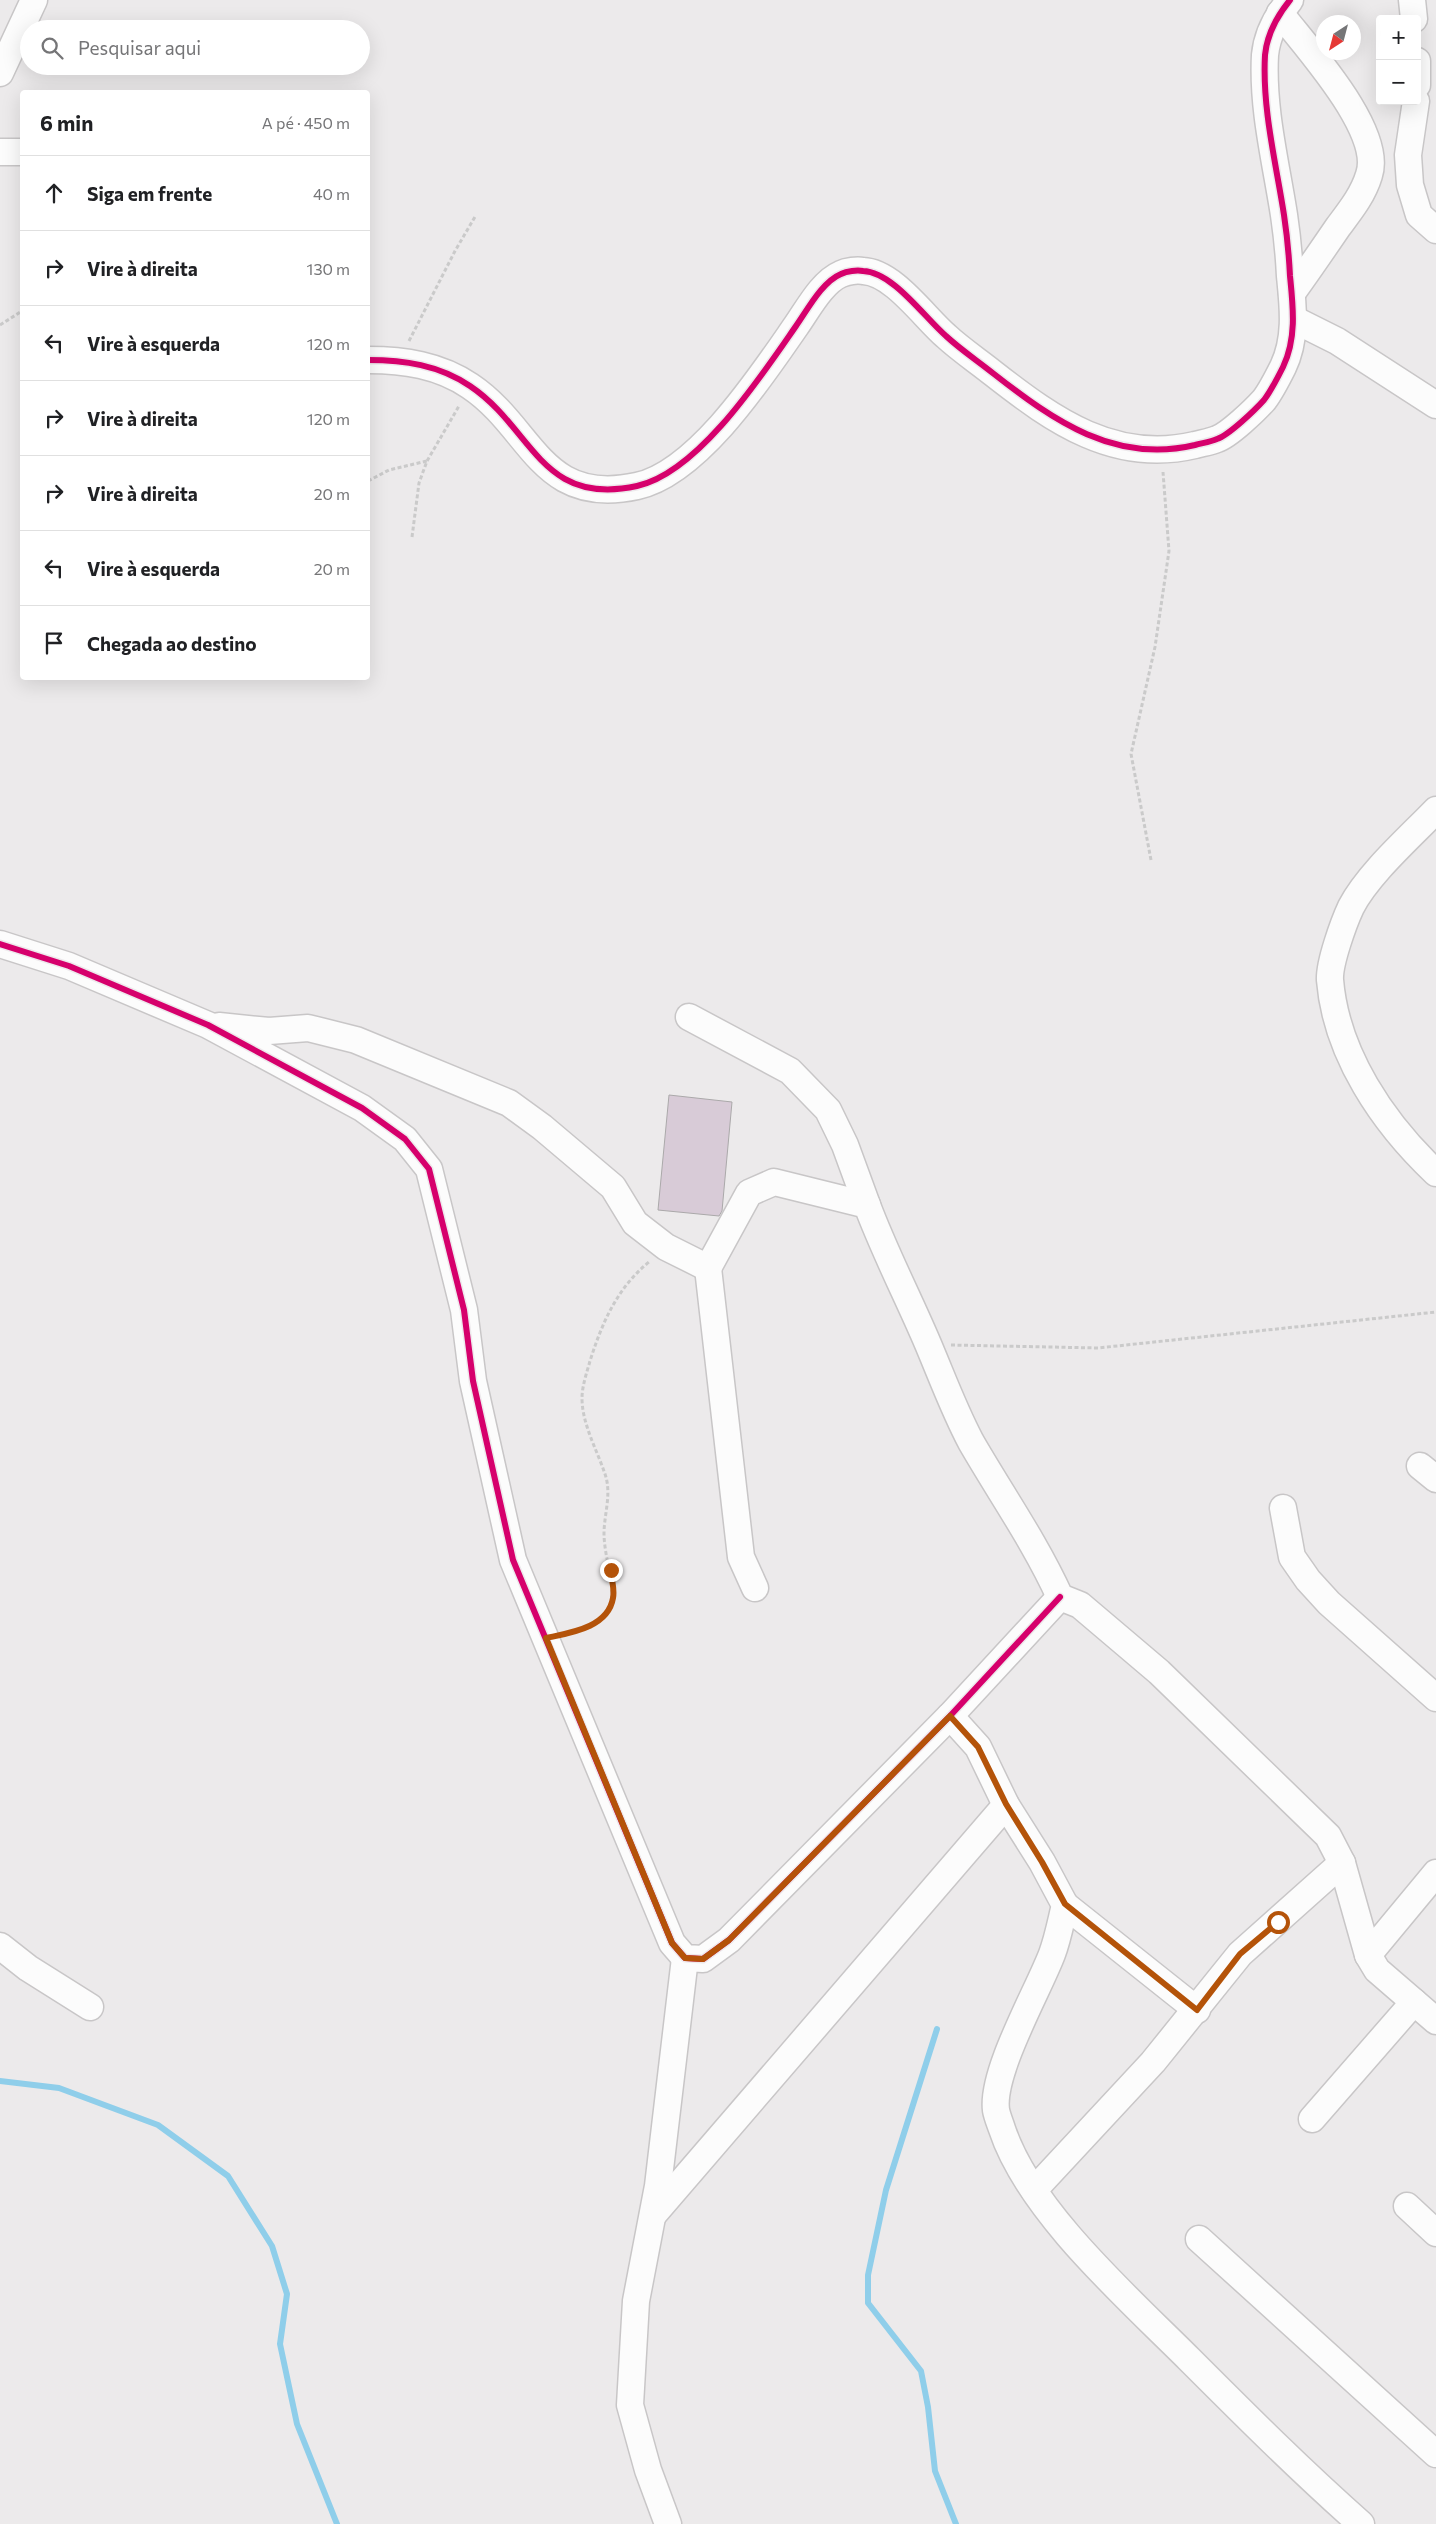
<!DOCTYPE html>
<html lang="pt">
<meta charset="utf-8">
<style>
:root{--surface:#fff;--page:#f6f6f6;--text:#202124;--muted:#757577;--line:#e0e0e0}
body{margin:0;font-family:Commissioner,sans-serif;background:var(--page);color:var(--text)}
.controls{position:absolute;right:15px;top:15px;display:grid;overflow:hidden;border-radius:5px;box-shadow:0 5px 20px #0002}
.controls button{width:45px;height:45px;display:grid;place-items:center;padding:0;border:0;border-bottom:1px solid var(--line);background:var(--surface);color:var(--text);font:25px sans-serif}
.compass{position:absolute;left:1316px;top:15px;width:45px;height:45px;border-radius:50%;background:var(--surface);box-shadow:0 5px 20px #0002;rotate:216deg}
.stop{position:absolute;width:15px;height:15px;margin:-11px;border:4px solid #b45309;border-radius:50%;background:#fff}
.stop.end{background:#b45309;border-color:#fff;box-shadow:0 1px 5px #0008}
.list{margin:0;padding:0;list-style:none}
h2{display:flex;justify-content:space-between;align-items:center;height:65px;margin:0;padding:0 20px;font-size:21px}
h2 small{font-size:16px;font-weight:400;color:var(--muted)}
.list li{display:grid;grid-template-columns:32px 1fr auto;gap:15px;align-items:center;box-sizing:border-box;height:75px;padding:0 20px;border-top:1px solid var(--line)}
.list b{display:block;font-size:19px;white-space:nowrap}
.list em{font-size:16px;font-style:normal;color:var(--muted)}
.icon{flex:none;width:28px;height:28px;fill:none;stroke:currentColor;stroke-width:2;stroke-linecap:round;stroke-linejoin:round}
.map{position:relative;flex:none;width:1436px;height:2524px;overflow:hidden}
.search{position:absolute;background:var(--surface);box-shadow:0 5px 20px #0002;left:20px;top:20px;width:350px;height:55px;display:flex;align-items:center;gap:12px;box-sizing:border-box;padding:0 18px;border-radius:28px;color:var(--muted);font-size:19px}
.panel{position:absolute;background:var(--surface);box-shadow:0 5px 20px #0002;left:20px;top:90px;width:350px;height:590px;border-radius:5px}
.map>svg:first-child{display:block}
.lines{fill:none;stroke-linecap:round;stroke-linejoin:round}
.stream{stroke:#8fceea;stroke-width:6}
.building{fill:#d8cbd7;stroke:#aba9aa}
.minor-casing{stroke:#c8c6c7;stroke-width:29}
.path{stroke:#cacaca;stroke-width:3;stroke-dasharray:4 2.5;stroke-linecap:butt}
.minor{stroke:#fcfcfc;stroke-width:26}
.cycleway-casing{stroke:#ede9ec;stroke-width:9}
.cycleway{stroke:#d6006c;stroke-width:6}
.route{stroke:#b45309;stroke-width:6}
</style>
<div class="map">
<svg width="1436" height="2524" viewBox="0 0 1436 2524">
<rect width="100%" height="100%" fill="#eceaeb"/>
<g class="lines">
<g class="stream">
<path d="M937,2029L886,2190L868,2275V2303L921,2371L928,2407L935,2471L956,2524"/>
<path d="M0,2081L59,2088L158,2125L228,2176L272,2246L287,2294L280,2344L297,2424L337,2524"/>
</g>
</g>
<path class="building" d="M669,1095L732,1102L722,1211L719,1216L658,1210Z"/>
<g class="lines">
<g class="minor-casing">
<g id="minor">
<path d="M1412,0L1414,19"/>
<path d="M1280,13C1306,47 1384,131 1369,175C1363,195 1350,211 1338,227C1323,249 1308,271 1292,293"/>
<path d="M1417,61V85"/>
<path d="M0,73L34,0"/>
<path d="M1416,101L1408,155L1410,185L1419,215L1436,230"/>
<path d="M0,152H22"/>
<path d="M1295,320L1337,341L1436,405"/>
<path d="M368,360C404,360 439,365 470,386C533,428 540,507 637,486C698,473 762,375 796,326C808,309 822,282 841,274C847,271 857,270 863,271C893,272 924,317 946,336C961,350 978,361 994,374C1054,421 1115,464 1195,445C1202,443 1210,442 1217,439C1229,435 1255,410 1264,400C1271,391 1278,377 1283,367C1297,338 1293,306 1290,276C1289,256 1287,235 1284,215C1276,163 1262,109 1265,55C1267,34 1277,16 1290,0"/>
<path d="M1436,810C1410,837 1368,874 1351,907C1344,922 1329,963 1330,980C1336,1054 1383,1123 1436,1173"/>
<path d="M0,944L69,966L208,1025L362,1108L405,1139L429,1169L464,1310L473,1381L513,1560L672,1943L685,1958L703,1959L729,1940L950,1716L1060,1597"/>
<path d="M689,1017L790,1071L828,1110L845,1145L867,1205"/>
<path d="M219,1026L269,1031L308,1028L356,1040L509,1103L542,1127L613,1187L635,1223L666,1247L708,1268L749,1193L774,1182L867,1205C885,1253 908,1297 928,1344C942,1377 954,1410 971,1442C1001,1494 1035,1542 1060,1597L1080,1605L1159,1672L1328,1836L1342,1863L1368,1955"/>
<path d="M708,1268L741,1557L755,1588"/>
<path d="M1420,1466L1436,1479"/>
<path d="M1283,1508L1292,1557L1308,1580L1329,1603L1436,1698"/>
<path d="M950,1716L978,1747L1006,1805L1042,1862L1065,1905C1061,1921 1058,1938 1052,1954C1038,1991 991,2072 996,2110C997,2116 1000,2123 1002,2129C1029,2211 1128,2298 1189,2359C1245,2415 1301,2471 1361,2524"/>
<path d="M1436,1873L1368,1955L1377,1970L1436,2021"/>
<path d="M1065,1905L1197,2010"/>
<path d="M0,1946L28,1968L90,2007"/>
<path d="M1312,2119L1414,2002"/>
<path d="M1034,2190L1153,2062L1240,1954L1342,1863"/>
<path d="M1407,2206L1436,2233"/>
<path d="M653,2215L1006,1805"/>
<path d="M1199,2239L1436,2454"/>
<path d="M668,2524L648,2470L630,2405L636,2301L658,2186L685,1958"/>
</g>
</g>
<g class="path">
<path d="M0,325L22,311"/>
<path d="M409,341L455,251L476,215"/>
<path d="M368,481L389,470L427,461"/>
<path d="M412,537L419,483L427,461L459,406"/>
<path d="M1151,860L1131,754L1155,647L1169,551L1163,472"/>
<path d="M951,1345L1098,1348L1436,1312"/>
<path d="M568,1633C636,1619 605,1578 604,1534C604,1514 612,1494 605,1474C597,1450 582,1424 582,1398C582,1386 587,1372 590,1361C602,1323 617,1288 649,1262"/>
</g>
<use href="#minor" class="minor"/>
<g class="cycleway-casing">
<g id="cycleway">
<path d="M368,360C404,360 439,365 470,386C533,428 540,507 637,486C698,473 762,375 796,326C808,309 822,282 841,274C847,271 857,270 863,271C893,272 924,317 946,336C961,350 978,361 994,374C1054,421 1115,464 1195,445C1202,443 1210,442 1217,439C1229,435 1255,410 1264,400C1271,391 1278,377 1283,367C1297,338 1293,306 1290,276C1289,256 1287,235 1284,215C1276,163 1262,109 1265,55C1267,34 1277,16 1290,0"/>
<path d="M0,944L69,966L208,1025L362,1108L405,1139L429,1169L464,1310L473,1381L513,1560L672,1943L685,1958L703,1959L729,1940L950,1716L1060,1597"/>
</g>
</g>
<use href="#cycleway" class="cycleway"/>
</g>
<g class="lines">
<path class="route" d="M611,1570C611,1578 615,1589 613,1598C608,1628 569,1633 546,1638L672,1943L685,1958L703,1959L729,1940L950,1716L978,1747L1006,1804L1042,1862L1065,1904L1197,2010L1240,1954L1278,1922"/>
</g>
</svg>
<div class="controls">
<button>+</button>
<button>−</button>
</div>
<svg class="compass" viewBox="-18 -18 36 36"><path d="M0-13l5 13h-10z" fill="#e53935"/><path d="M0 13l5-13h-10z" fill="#757577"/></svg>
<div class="stop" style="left:1278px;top:1922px"></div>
<div class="stop end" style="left:611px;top:1570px"></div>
<div class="search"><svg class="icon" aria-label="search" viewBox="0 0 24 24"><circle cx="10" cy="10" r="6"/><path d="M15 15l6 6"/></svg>Pesquisar aqui</div>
<section class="panel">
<h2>6 min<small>A pé · 450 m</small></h2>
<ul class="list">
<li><svg class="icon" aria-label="ahead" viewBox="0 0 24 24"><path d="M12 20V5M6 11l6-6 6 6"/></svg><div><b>Siga em frente</b></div><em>40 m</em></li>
<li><svg class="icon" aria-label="right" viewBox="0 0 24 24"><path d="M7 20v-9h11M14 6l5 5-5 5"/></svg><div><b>Vire à direita</b></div><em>130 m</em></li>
<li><svg class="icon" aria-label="left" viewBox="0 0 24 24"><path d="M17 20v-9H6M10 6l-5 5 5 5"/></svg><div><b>Vire à esquerda</b></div><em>120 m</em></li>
<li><svg class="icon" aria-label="right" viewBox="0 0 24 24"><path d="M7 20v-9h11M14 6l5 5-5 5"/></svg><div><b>Vire à direita</b></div><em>120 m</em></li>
<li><svg class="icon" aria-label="right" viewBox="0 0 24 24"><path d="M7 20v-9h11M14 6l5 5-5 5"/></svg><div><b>Vire à direita</b></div><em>20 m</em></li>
<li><svg class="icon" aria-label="left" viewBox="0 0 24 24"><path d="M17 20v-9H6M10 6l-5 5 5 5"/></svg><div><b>Vire à esquerda</b></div><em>20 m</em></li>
<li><svg class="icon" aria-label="arrive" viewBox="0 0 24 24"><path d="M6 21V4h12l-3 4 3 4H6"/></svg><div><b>Chegada ao destino</b></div></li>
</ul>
</section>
</div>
